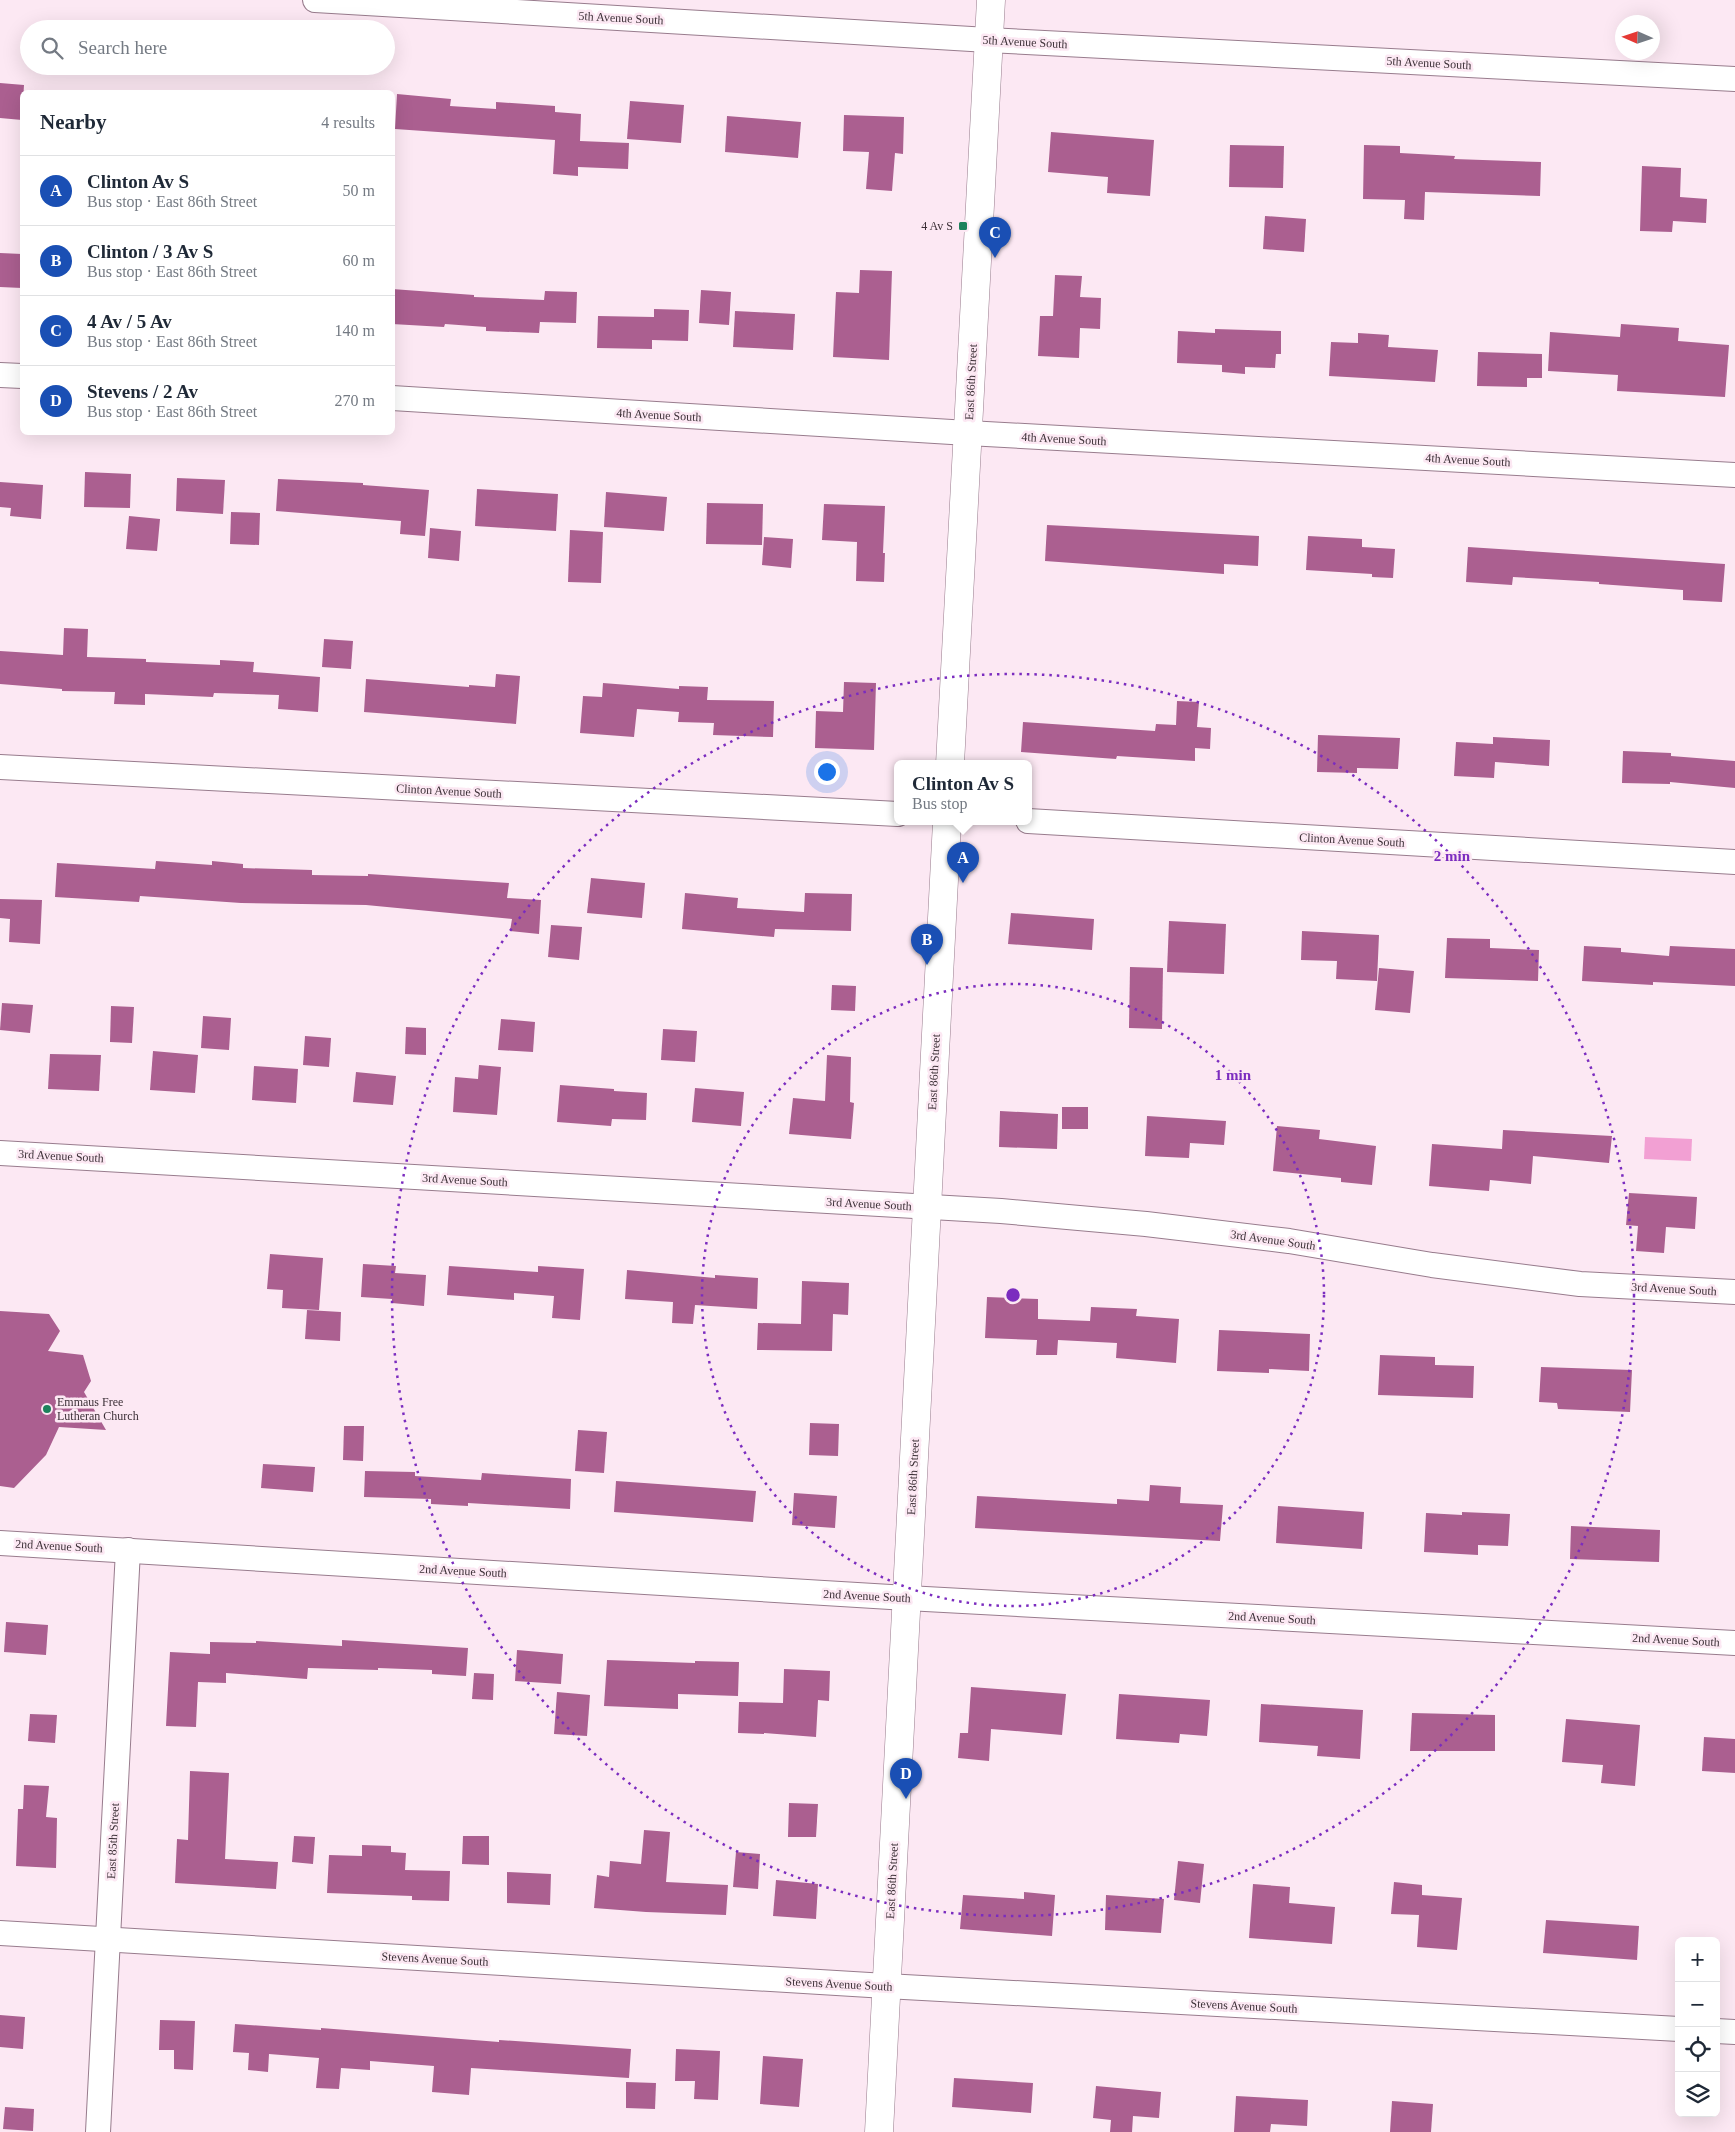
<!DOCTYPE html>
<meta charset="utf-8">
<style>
:root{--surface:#fff;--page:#f2f2f3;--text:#1f2937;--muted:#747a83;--line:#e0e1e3;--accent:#ea580c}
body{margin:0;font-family:"Times New Roman",serif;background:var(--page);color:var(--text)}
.controls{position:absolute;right:15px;bottom:15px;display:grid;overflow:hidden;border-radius:8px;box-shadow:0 5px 20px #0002}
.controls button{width:45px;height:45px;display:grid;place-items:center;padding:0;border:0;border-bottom:1px solid var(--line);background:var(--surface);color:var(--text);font:25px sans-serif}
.compass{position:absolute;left:1615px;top:15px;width:45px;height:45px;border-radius:50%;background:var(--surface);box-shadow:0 5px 20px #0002;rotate:273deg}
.you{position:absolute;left:826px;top:771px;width:18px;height:18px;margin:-12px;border:4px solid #fff;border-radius:50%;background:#1a73e8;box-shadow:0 0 0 8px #1a73e833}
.badge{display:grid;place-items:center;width:32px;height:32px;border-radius:50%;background:var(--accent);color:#fff;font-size:16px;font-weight:700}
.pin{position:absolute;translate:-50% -41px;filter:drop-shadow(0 1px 2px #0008)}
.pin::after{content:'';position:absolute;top:26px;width:18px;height:15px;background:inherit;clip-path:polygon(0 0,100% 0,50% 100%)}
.popup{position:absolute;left:894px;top:760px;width:138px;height:65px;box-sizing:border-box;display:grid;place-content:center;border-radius:8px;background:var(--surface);filter:drop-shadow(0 1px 4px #0005);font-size:16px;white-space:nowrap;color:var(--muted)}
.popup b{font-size:19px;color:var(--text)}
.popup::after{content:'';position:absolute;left:50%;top:100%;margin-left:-10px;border:10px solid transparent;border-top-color:var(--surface)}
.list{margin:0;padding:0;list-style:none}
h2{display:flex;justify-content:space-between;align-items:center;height:65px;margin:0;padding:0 20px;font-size:21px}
h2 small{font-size:16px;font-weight:400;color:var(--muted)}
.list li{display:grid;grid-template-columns:32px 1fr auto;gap:15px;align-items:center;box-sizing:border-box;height:70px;padding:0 20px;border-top:1px solid var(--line)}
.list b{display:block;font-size:19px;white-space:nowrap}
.list p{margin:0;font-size:16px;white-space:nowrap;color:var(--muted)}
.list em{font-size:16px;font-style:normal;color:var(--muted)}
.icon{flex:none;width:28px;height:28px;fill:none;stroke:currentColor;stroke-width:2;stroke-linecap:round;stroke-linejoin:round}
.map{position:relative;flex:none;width:1735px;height:2132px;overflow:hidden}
.search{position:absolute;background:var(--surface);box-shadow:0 5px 20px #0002;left:20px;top:20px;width:375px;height:55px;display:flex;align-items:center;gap:12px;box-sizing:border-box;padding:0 18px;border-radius:28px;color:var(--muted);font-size:19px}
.panel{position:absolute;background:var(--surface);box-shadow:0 5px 20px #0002;left:20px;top:90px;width:375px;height:345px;border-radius:8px}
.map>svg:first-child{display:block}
.water{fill:#f2a0d3}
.building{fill:#ab5f90}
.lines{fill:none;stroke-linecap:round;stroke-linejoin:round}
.minor-casing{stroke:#987c8d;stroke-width:26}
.tertiary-casing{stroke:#987c8d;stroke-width:29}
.minor{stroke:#fff;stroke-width:24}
.tertiary{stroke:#fff;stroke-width:28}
.ring{fill:none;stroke:#7b2cbf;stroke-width:2.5;stroke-dasharray:2.5 5}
.poi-dot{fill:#1d825c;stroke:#fce8f3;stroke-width:2}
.labels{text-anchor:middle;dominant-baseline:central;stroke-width:5;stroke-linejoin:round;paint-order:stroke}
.street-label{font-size:12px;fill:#3c3037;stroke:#fce8f3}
.poi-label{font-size:12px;fill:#3c3037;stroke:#fce8f3;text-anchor:end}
.centre{fill:#7b2cbf;stroke:#fce8f3;stroke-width:2.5}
.ring-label{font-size:15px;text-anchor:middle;font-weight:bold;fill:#7b2cbf;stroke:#fce8f3;stroke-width:5;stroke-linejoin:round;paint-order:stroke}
</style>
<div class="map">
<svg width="1735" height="2132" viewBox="0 0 1735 2132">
<rect width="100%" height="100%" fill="#fce8f3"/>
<path class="water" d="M1645,1137L1692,1139L1691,1161L1644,1159Z"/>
<g class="building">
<path d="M0,83L24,85L22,120L0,118Z"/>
<path d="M397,94L451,99L450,106L496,109V102L555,106V112L581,114L580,141L629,143L628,169L578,167V176L553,174L555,140L395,129Z"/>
<path d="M630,101L684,105L681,143L627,139Z"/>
<path d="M844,115L904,117L903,154L895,153L892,191L866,189L869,152L843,151Z"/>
<path d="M727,116L801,122L798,158L725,152Z"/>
<path d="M1051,132L1154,140L1150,196L1107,193L1108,177L1048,172Z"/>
<path d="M1230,145L1284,146L1283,188L1229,187Z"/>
<path d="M1364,145L1400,146V153L1455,156L1454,159L1541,162L1540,196L1425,192L1424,220L1404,219L1405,200L1363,199Z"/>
<path d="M1642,166L1681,168L1680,197L1707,199L1706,223L1673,221L1672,232L1640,231Z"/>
<path d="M1265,216L1306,219L1304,252L1263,249Z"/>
<path d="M0,253L22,254V288L0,287Z"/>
<path d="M860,270L892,271L889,360L833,357L836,292L859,293Z"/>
<path d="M1055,275L1082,276L1080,297L1101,298L1100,329L1080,328L1079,358L1038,356L1040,316H1053Z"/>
<path d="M392,289L474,295V297L544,300L545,291L577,292L576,323L540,322L539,333L486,331V327L445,324L444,327L392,324Z"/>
<path d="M701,290L731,292L729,325L699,323Z"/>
<path d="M654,309L689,310L688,341L652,340V349L597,348L598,316L654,317Z"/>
<path d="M735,311L795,314L793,350L733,347Z"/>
<path d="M1621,324L1679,328L1678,341L1729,345L1725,397L1617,391L1618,375L1548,371L1550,332L1620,337Z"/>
<path d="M1215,329L1281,331V354H1276L1275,368L1245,367V374L1222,372V365L1177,363L1178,331L1215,333Z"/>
<path d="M1358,333L1389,335L1388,347L1438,350L1435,382L1329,376L1331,342L1358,343Z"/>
<path d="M1478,352L1542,354V378H1527V387L1477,386Z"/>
<path d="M85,472L131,474L130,508L84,507Z"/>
<path d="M177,478L225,480L223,514L176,511Z"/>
<path d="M278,479L363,483V485L429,490L425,536L400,534L401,521L276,511Z"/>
<path d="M0,482L43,485L41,519L10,516L11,508L0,507Z"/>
<path d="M477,489L558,494L556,531L475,526Z"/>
<path d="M606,492L667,497L664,531L604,527Z"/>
<path d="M707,503L763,504L762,545L706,544Z"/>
<path d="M824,504L885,506L883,553H885L884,582L856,581L857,542L822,540Z"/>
<path d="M231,512L260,513L259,545L230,544Z"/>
<path d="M129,516L160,519L157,551L126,549Z"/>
<path d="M1047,525L1259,536L1258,566L1224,564V574L1045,561Z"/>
<path d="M430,528L461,531L459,561L428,558Z"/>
<path d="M570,530L603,532L601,583L568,582Z"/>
<path d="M1308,536L1362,539V547L1395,549L1393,578L1372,577V574L1306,570Z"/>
<path d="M764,537L793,539L791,568L762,565Z"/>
<path d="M1468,547L1725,564L1722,602L1683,600V590L1599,584V582L1513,577L1512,585L1466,582Z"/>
<path d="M64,628L88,629L87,657L146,659V662L220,665V660L254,662L253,672L320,677L318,712L278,709L279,695L214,693L213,697L145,694V705L114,704L115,692L62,691V689L0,684V651L63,655Z"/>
<path d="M324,639L353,641L351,669L322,667Z"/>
<path d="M496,674L520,676L516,724L364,712L366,679L469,687V685L495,687Z"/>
<path d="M844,682L876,683L874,750L815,748L816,711L843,712Z"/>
<path d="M603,683L679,689V686L708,687L707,700L774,701L773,737L713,735L714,723L678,722L679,712L637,709L634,737L580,733L583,696L602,697Z"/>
<path d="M1177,701L1199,702L1197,727L1211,728L1210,749L1195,748V761L1117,756L1116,759L1021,752L1023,722L1155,731L1156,724L1176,725Z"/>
<path d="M1318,735L1400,738L1398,769L1357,768V773L1317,772Z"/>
<path d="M1493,737L1550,740L1549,766L1495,762L1494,778L1454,776L1456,742L1493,744Z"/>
<path d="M1623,751L1671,753V756L1735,761V788L1670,782V784L1622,783Z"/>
<path d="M156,861L212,865V861L243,864V868L312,870V875L368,876V874L509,883L507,898L541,900L539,934L510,931L512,919L366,905L241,903L140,896L139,902L55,897L57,863L155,869Z"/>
<path d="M591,878L645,883L642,918L587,913Z"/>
<path d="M685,893L738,898L737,908L804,912L805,893L852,894L851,931L775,929L774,937L682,929Z"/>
<path d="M0,899L42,900L40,944L9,942L10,919L0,918Z"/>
<path d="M1011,913L1094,919L1092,950L1008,944Z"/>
<path d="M1169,921L1226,924L1224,974L1167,972Z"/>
<path d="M551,925L582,927L579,960L548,957Z"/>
<path d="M1302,931L1379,935L1377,981L1336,979L1337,961L1301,960Z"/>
<path d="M1447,938L1490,939V948L1539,950L1538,981L1445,978Z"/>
<path d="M1584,946L1621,948V952L1669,956L1670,946L1735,949V986L1653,982V985L1582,981Z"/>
<path d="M1130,967L1163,968L1162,1029L1129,1028Z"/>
<path d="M1379,968L1414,971L1410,1013L1375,1010Z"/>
<path d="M832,985L856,986L855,1011L831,1010Z"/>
<path d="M2,1003L33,1005L30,1033L0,1030Z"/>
<path d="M111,1006L134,1007L132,1043L110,1042Z"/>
<path d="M203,1016L231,1018L229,1050L201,1048Z"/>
<path d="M501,1019L535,1022L533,1052L498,1050Z"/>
<path d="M406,1027L426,1028V1055L405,1054Z"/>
<path d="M663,1029L697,1031L695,1062L661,1060Z"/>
<path d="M305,1036L331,1038L329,1067L303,1065Z"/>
<path d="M153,1051L198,1055L195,1093L150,1090Z"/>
<path d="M50,1054L101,1055L99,1091L48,1089Z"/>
<path d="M827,1055L851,1057L850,1102L854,1103L851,1139L789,1134L793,1098L825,1101Z"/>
<path d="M479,1065L501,1067L497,1115L453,1112L455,1077L478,1079Z"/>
<path d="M254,1066L298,1069L296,1103L252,1100Z"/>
<path d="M356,1072L396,1076L393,1105L353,1102Z"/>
<path d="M560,1085L614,1089V1091L647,1093L646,1120L612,1119L611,1126L557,1122Z"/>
<path d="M695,1088L744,1092L741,1126L692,1122Z"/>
<rect x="1062" y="1107" width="26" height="22"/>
<path d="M1000,1111L1058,1114L1057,1149L999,1147Z"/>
<path d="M1147,1116L1226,1121L1224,1145L1190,1143L1189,1158L1145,1156Z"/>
<path d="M1277,1126L1320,1130L1319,1139L1376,1146L1372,1185L1341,1182V1178L1273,1171Z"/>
<path d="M1503,1130L1612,1136L1609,1163L1533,1156L1531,1184L1490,1180L1489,1191L1429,1186L1432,1144L1502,1149Z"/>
<path d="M1629,1193L1697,1197L1695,1229L1666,1227L1664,1253L1636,1251L1638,1226L1626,1225Z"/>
<path d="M270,1254L323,1258L319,1310L282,1308L283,1290L267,1289Z"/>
<path d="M363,1264L396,1266L395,1273L426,1275L424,1306L392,1303V1299L361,1297Z"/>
<path d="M449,1266L538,1272V1266L584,1269L580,1320L552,1318L554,1296L514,1293V1300L447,1295Z"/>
<path d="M627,1270L715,1278V1275L758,1278L757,1309L695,1305L693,1324L672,1323L673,1302L625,1299Z"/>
<path d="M802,1281L849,1283L848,1315L833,1314L832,1351L757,1350L758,1323L801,1324Z"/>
<path d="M987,1297L1038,1299V1319L1090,1321L1091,1307L1137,1309L1136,1316L1179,1319L1176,1363L1116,1358L1117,1343L1058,1340L1057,1355H1036L1037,1340L985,1338Z"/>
<path d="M307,1310L341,1312L340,1341L305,1339Z"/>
<path d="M0,1311L49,1314L60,1331L48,1351L83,1355L91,1381L84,1392L106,1430L59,1427L46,1455L14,1488L0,1486Z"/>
<path d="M1219,1330L1310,1334L1309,1371L1269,1369V1373L1217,1371Z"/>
<path d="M1380,1355L1435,1357V1365L1474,1366L1473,1398L1378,1395Z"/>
<path d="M1541,1367L1632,1370L1630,1412L1558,1409L1557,1403L1539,1402Z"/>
<path d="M810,1423L839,1424L838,1456L809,1455Z"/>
<path d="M344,1426H364L363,1461L343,1460Z"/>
<path d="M578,1430L607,1432L604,1473L575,1471Z"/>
<path d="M263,1464L315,1467L313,1492L261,1488Z"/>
<path d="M365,1471L415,1472V1476L481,1480L482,1473L571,1479L570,1509L468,1503V1506L431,1504V1499L364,1497Z"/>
<path d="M616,1481L756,1491L753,1522L614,1512Z"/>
<path d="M1150,1485L1181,1487L1180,1503L1223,1505L1220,1541L975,1528L977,1496L1117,1504V1499L1149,1501Z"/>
<path d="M794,1493L837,1496L835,1528L792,1525Z"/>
<path d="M1278,1506L1364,1512L1362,1549L1276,1543Z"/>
<path d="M1462,1512L1510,1514L1508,1546L1478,1545V1555L1424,1552L1426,1513L1462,1515Z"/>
<path d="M1571,1526L1660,1530L1659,1562L1570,1559Z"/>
<path d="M6,1622L48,1625L46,1655L4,1652Z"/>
<path d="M342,1640L468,1648L466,1676L432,1674V1670L378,1668V1670L308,1668L307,1679L226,1673V1683L198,1682L196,1727L166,1726L170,1652L210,1654V1642L256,1643V1641L342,1646Z"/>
<path d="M517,1650L563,1654L561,1684L515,1681Z"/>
<path d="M607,1660L695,1663V1661L739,1662L738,1696L678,1694V1709L604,1706Z"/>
<path d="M784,1669L830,1671L829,1701L818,1700L816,1737L764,1733V1734L738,1733L739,1702L783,1703Z"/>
<path d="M474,1673L494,1674L493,1700L472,1699Z"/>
<path d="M971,1687L1066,1694L1062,1735L991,1729L989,1761L958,1758L960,1733H968Z"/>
<path d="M557,1692L590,1695L587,1736L554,1734Z"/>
<path d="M1119,1694L1210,1700L1207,1736L1180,1734L1179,1743L1116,1739Z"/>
<path d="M1261,1704L1363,1710L1360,1759L1317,1756L1318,1746L1259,1742Z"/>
<path d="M1412,1713L1495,1715V1751H1410Z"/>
<path d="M30,1714L57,1715L55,1743L28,1741Z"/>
<path d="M1566,1719L1640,1725L1635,1786L1601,1783L1603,1765L1562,1762Z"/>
<path d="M1704,1737L1735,1739V1773L1702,1771Z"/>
<path d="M190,1771L229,1773L225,1859L278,1862L276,1889L175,1883L177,1839L188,1840Z"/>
<path d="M24,1785L49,1786L46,1817L57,1818L56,1868L16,1866L18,1809H23Z"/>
<path d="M789,1803L818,1804L816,1837H788Z"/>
<path d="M644,1830L670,1832L666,1882L728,1885L726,1915L646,1912L594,1908L597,1875L609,1877L610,1861L641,1864Z"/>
<path d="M294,1836L315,1837L313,1864L292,1862Z"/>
<path d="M463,1836H489V1865L462,1864Z"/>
<path d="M362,1845L391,1846V1852L406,1853L405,1870L450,1871L449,1901L412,1900V1896L327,1893L329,1855L362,1856Z"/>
<path d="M736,1852L760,1854L758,1889L733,1887Z"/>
<path d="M1178,1861L1204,1864L1200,1903L1174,1900Z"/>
<path d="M507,1872L551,1874L550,1905L507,1903Z"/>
<path d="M776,1880L818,1884L816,1919L773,1916Z"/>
<path d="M1394,1882L1422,1885V1895L1462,1898L1457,1950L1417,1947L1419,1915L1391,1914Z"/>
<path d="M1253,1884L1290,1887L1289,1903L1335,1907L1332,1944L1249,1938Z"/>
<path d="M1024,1892L1055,1895L1052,1936L960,1929L963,1895L1024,1899Z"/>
<path d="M1106,1895L1164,1899L1161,1933L1105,1930Z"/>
<path d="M1546,1920L1639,1926L1637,1960L1543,1953Z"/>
<path d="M0,2015L25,2017L23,2049L0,2047Z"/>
<path d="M160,2020L195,2021L193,2070L174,2069V2050H159Z"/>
<path d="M235,2024L321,2030V2028L499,2042V2040L631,2049L629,2078L471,2068L469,2095L432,2092L434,2066L370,2061V2070L341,2068L339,2089L316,2088L319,2058L269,2054L268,2072L248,2070L249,2053L233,2052Z"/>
<path d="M676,2049L720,2051L718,2100L694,2099L695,2081H675Z"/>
<path d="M763,2056L803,2059L799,2107L760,2104Z"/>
<path d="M954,2078L1033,2083L1031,2113L952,2107Z"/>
<path d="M626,2082L656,2083L655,2109L626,2108Z"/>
<path d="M1096,2086L1161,2092L1159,2118L1133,2116L1132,2132H1110L1111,2120L1093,2118Z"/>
<path d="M1236,2096L1308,2100L1307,2126L1271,2124L1270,2132H1234Z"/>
<path d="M1392,2101L1433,2104L1431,2132H1390Z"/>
<path d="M5,2107L34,2109L33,2131L3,2129Z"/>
</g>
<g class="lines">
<g class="minor-casing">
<g id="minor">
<path d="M315,0L988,40L1735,79"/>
<path d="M0,375L22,376"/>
<path d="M392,398L968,433L1735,475"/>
<path d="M0,767L898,814"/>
<path d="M1028,821L1735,862"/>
<path d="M0,1153L1001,1211L1146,1224L1289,1241L1432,1265L1580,1284L1735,1292"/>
<path d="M0,1543L907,1598L1735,1643"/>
<path d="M0,1933L886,1986L1679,2029"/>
<path d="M1716,2031L1735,2032"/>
<path d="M98,2132L128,1550"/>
</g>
</g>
<g class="tertiary-casing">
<g id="tertiary">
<path d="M950,764L991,0"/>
<path d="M879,2132L947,822"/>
</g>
</g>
<use href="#minor" class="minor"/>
<use href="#tertiary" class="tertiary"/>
</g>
<g class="ring">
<circle cx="1013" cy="1295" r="311"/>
<circle cx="1013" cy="1295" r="621"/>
</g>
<g class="poi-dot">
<rect x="958" y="221" width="10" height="10" rx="2.5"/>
<circle cx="47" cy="1409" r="5"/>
</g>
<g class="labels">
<g class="street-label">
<text transform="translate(621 18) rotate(3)">5th Avenue South</text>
<text transform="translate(1025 42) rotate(3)">5th Avenue South</text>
<text transform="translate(1429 63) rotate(3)">5th Avenue South</text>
<text transform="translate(971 382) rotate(-87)">East 86th Street</text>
<text transform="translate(659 415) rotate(3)">4th Avenue South</text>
<text transform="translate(1064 439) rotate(3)">4th Avenue South</text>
<text transform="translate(1468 460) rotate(3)">4th Avenue South</text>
<text transform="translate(449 791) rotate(3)">Clinton Avenue South</text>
<text transform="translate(1352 840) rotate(3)">Clinton Avenue South</text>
<text transform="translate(934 1072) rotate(-87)">East 86th Street</text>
<text transform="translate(61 1156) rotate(3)">3rd Avenue South</text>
<text transform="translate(465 1180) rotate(3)">3rd Avenue South</text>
<text transform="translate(869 1204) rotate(3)">3rd Avenue South</text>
<text transform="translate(1273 1240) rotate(8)">3rd Avenue South</text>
<text transform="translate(1674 1289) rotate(3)">3rd Avenue South</text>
<text transform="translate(913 1477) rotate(-87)">East 86th Street</text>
<text transform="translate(59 1546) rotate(3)">2nd Avenue South</text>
<text transform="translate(463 1571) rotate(3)">2nd Avenue South</text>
<text transform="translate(867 1596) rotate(3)">2nd Avenue South</text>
<text transform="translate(1272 1618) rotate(3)">2nd Avenue South</text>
<text transform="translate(1676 1640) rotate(3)">2nd Avenue South</text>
<text transform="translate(113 1841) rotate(-87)">East 85th Street</text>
<text transform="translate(892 1881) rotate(-87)">East 86th Street</text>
<text transform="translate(435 1959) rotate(3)">Stevens Avenue South</text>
<text transform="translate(839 1984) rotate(3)">Stevens Avenue South</text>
<text transform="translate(1244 2006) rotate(3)">Stevens Avenue South</text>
</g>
<g class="poi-label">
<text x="953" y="226">4 Av S</text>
<text x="57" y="1402" text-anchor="start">Emmaus Free<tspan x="57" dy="14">Lutheran Church</tspan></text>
</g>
</g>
<circle cx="1013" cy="1295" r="8" class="centre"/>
<g class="ring-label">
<text x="1452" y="861">2 min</text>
<text x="1233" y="1080">1 min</text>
</g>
</svg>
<div class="controls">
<button>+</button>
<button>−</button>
<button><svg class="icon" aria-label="locate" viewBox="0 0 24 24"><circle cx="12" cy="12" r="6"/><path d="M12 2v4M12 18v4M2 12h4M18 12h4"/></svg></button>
<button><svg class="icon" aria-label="layers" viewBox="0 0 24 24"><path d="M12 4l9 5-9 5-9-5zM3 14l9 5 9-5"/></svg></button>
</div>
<svg class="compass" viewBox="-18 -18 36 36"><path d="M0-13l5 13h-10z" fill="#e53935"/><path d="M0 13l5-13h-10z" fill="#747a83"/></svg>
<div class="you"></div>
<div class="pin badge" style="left:963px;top:883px;background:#1a4fb4">A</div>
<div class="popup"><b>Clinton Av S</b>Bus stop</div>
<div class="pin badge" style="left:927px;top:965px;background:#1a4fb4">B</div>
<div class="pin badge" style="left:995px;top:258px;background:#1a4fb4">C</div>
<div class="pin badge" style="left:906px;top:1799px;background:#1a4fb4">D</div>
<div class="search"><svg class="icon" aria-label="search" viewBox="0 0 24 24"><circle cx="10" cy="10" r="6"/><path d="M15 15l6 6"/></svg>Search here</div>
<section class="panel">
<h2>Nearby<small>4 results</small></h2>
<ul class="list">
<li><span class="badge" style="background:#1a4fb4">A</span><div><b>Clinton Av S</b><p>Bus stop · East 86th Street</p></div><em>50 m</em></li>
<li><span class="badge" style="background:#1a4fb4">B</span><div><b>Clinton / 3 Av S</b><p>Bus stop · East 86th Street</p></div><em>60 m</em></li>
<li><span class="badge" style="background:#1a4fb4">C</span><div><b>4 Av / 5 Av</b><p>Bus stop · East 86th Street</p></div><em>140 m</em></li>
<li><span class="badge" style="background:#1a4fb4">D</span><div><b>Stevens / 2 Av</b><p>Bus stop · East 86th Street</p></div><em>270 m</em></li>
</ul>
</section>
</div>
